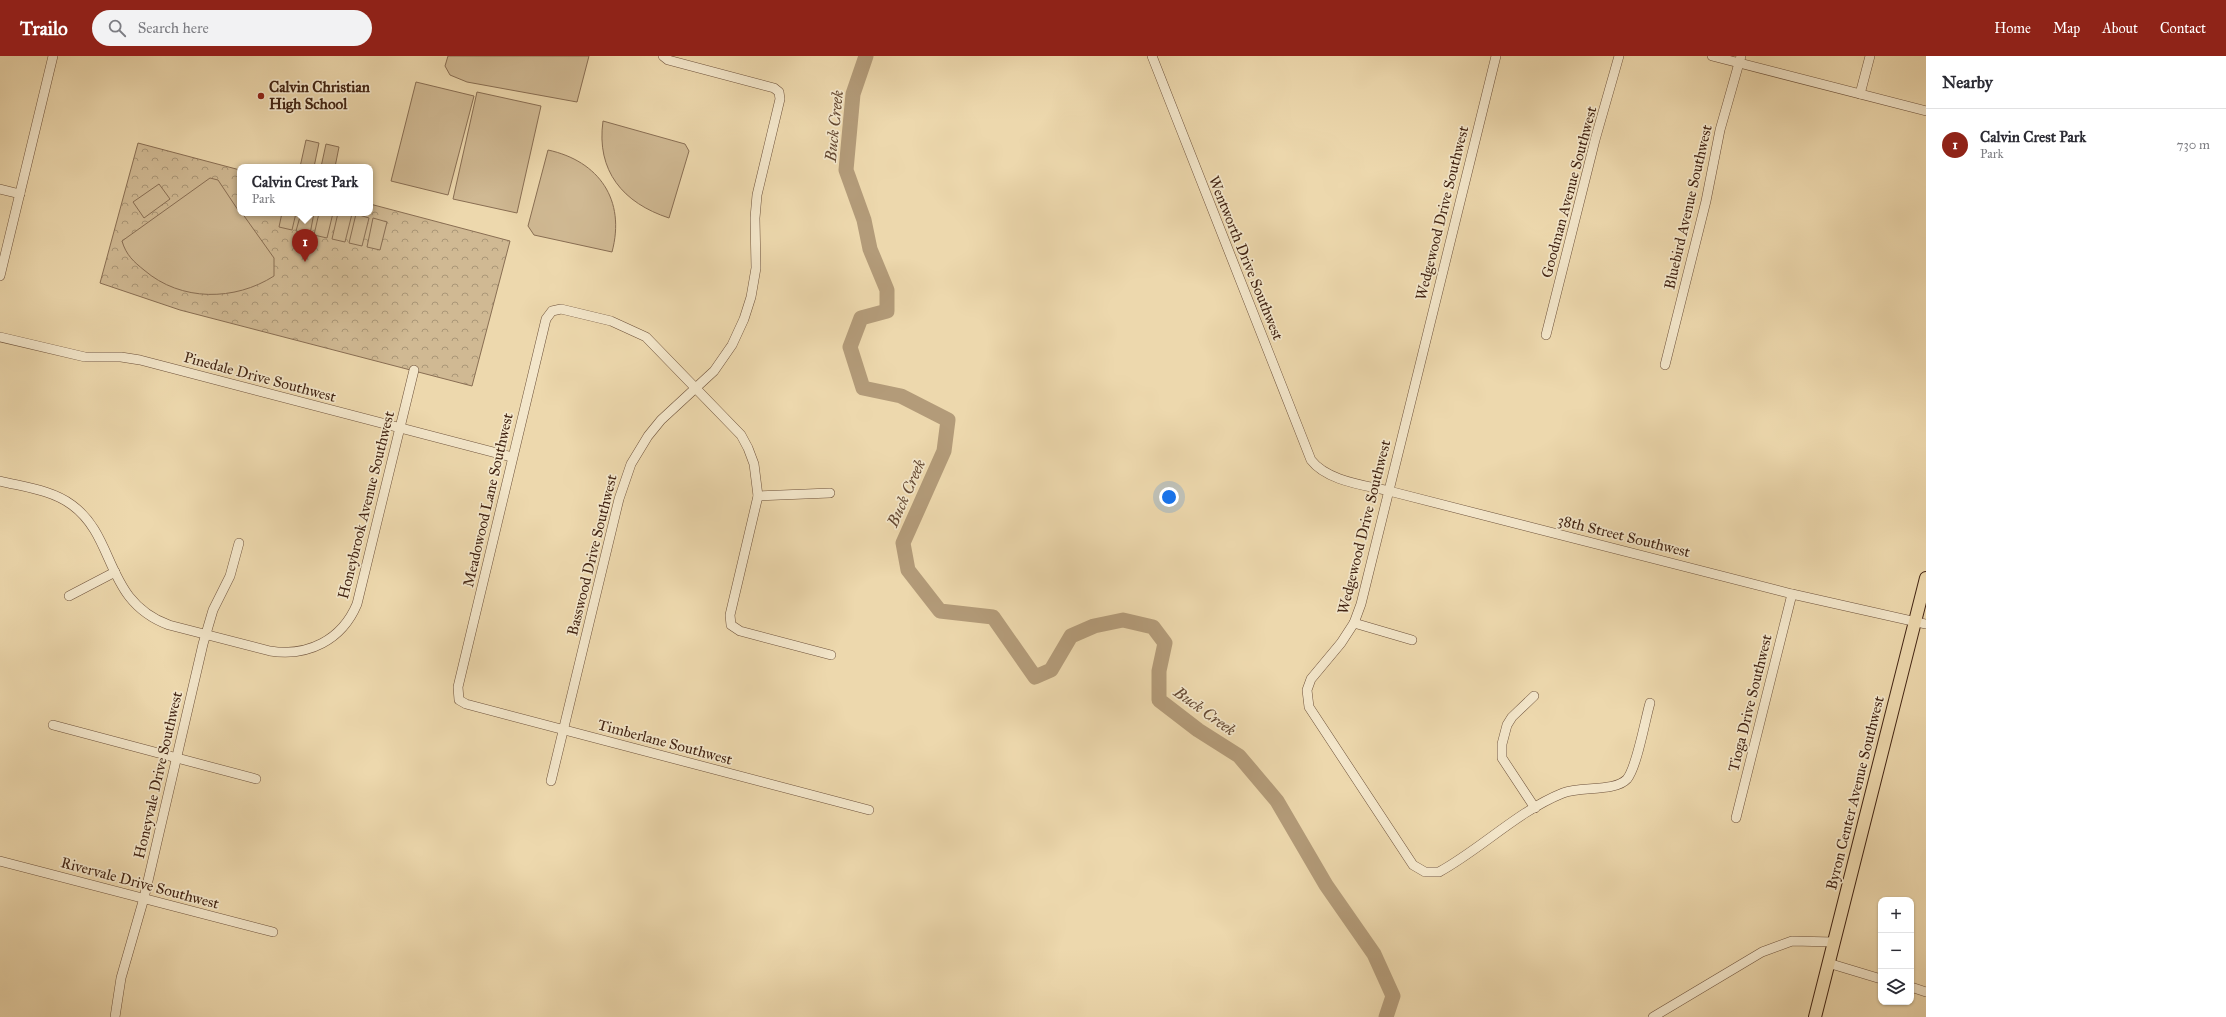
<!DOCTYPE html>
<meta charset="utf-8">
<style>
:root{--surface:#fff;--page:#f2f2f3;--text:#2b2b33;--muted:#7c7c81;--line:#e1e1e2;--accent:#8f2418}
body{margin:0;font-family:"IM FELL Great Primer",serif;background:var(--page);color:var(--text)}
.controls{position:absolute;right:12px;bottom:12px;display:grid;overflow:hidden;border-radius:8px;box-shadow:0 1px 3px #0004}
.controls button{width:36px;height:36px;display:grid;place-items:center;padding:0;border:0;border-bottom:1px solid var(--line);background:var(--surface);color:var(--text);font:20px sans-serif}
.you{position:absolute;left:1169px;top:441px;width:14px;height:14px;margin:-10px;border:3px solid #fff;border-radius:50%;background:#1a73e8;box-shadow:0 0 0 6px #1a73e833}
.badge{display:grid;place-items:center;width:26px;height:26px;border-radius:50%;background:var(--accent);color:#fff;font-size:13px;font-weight:700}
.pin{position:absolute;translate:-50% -33px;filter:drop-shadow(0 1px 2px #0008)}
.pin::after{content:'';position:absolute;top:21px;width:14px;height:12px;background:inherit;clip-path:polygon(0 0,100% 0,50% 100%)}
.popup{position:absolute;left:237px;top:108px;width:136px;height:52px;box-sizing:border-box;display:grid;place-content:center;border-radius:8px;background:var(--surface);filter:drop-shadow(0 1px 3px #0005);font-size:13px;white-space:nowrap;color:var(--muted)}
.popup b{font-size:15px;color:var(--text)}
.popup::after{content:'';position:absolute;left:50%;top:100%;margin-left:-8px;border:8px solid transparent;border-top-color:var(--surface)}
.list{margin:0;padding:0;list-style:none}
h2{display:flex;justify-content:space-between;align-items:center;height:52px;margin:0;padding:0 16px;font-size:17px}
h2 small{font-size:13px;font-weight:400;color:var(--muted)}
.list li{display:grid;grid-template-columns:26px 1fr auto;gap:12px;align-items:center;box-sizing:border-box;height:72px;padding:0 16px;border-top:1px solid var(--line)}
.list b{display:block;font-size:15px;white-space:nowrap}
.list p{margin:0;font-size:13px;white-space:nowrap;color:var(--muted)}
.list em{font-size:13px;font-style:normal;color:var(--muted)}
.icon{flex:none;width:22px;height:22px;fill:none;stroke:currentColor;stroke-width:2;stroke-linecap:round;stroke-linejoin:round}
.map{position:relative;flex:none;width:1926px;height:961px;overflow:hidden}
header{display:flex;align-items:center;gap:24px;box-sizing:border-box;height:56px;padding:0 20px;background:var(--accent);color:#fff}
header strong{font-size:19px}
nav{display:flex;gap:22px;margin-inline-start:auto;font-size:14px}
.search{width:280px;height:36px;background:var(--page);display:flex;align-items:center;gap:10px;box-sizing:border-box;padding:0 14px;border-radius:22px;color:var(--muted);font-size:15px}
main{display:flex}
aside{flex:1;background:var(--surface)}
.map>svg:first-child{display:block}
.park{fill:url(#park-crowns);stroke:#896e53}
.pitch{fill:#d0b993;stroke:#896e53}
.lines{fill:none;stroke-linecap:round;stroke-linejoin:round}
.river{stroke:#b39b79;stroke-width:15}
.minor-casing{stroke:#6d513a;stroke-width:10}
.major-casing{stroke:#422413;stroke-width:14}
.minor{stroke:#f3e6ca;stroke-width:9}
.major{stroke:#edd8ad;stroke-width:12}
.poi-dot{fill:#8f2418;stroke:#f3e6ca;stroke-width:1.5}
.labels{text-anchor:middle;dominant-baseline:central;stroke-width:3.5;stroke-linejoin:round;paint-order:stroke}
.poi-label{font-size:15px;font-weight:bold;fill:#422413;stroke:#f3e6ca;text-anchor:start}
.street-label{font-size:15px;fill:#422413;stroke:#f3e6ca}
.water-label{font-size:16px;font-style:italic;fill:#644832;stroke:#f3e6ca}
</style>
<header>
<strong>Trailo</strong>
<div class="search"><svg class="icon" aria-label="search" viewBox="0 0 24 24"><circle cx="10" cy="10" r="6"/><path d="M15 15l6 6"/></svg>Search here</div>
<nav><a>Home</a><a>Map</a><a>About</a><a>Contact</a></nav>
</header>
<main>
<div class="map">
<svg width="1926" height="961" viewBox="0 0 1926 961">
<defs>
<pattern id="park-crowns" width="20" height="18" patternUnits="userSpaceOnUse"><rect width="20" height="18" fill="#d0b993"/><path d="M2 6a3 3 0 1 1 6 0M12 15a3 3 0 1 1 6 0" fill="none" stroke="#aa9677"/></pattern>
</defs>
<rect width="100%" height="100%" fill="#edd8ad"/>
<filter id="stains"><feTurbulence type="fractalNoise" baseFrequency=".005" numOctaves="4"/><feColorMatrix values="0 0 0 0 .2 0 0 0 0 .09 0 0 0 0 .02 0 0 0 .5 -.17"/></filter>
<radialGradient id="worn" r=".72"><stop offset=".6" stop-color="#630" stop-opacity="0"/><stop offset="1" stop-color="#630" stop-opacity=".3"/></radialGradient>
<path class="park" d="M138,87L240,114V157H370V148L510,185L472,330L180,254L100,227Z"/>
<g class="pitch">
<path d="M448,0H589L577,46L467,26L450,19L445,10Z"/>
<path d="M416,26L474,40L448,139L391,125Z"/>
<path d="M477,36L541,50L517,157L453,143Z"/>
<path d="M603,65L685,88L689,95L669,162C623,147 596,115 603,65Z"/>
<path d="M306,84L319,87L314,111H300Z"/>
<path d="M326,88L339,91L335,111H321Z"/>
<path d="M548,94C599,105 626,144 612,196L534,179L528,170Z"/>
<path d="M210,122L218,124L240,157H242L274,202V220C235,245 181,246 144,214C134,206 126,199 122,185Z"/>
<path d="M159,128L170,143L144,162L133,146Z"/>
<path d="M282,157H296L292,174L279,171Z"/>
<path d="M301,157H314L310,178L296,175Z"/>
<path d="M319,157H333L327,182L314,179Z"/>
<path d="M338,157L352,158L345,186L332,183Z"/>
<path d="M356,158L369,162L362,190L349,187Z"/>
<path d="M373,162L387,166L380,194L367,191Z"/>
</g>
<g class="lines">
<path class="river" d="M866,0L853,38L846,114L864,164L870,193L887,234V255L861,262L850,291L863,332L901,340L948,364L944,395L903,487L908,514L940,555L993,561L1035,621L1051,614L1071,580L1094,570L1123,564L1153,571L1165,587L1159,615V644L1198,674L1239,700L1277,745L1326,829L1374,898L1393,940L1386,961"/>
<g class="minor-casing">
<g id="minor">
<path d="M1152,0L1311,404C1327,425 1364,429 1389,435L1792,538L1926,568"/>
<path d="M1496,0L1361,548L1354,567L1341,587L1311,623L1307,634L1309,651L1413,809L1425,816H1439C1481,793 1518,755 1563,737C1581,730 1615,736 1627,723C1637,711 1645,664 1650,647"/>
<path d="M1712,0L1926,55"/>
<path d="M1860,38L1870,0"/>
<path d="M0,133L20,138"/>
<path d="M0,220L53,0"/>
<path d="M1546,279L1595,84L1619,0"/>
<path d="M0,281L85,301H121L140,304L512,401"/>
<path d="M1665,309L1706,145L1720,74L1741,0"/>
<path d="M0,425C24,431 52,434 72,449C117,482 104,545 169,569L270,595C308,601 342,584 357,548L414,314"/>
<path d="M758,440L830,437"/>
<path d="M69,540L115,516"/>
<path d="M1354,567L1412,584"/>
<path d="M831,599L740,575L731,569L730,559L758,440L754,408L748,392L741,379L646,281L611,265L561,253L552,255L546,263L458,631L459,644L466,648L869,754"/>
<path d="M1534,640L1512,661L1507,669L1502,688V702L1535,752"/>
<path d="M53,669L256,723"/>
<path d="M551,725L619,443L631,408L648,380L661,364L714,315L732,289L744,263L751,241L756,212L755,162L757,139L780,43L779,36L774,32L668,4L663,0"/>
<path d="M1736,762L1792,538"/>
<path d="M0,805L273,876"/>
<path d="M1828,907L1881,923"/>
<path d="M1911,931L1926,936"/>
<path d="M115,961L121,922L144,842L203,588L213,554L230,520L239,487"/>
<path d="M1653,961L1762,896L1792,885L1834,886"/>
</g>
</g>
<g class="major-casing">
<path id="major" d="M1815,961L1926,522"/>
</g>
<use href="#minor" class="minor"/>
<use href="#major" class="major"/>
</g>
<circle class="poi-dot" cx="261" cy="40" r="4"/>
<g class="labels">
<g class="poi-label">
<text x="269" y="31">Calvin Christian<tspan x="269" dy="17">High School</tspan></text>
</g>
<g class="street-label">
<text transform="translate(1569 136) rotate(-75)">Goodman Avenue Southwest</text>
<text transform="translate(1688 151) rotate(-77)">Bluebird Avenue Southwest</text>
<text transform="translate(1442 157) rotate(-76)">Wedgewood Drive Southwest</text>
<text transform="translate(1246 202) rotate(68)">Wentworth Drive Southwest</text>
<text transform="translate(260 321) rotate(15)">Pinedale Drive Southwest</text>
<text transform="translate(488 444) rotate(-77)">Meadowood Lane Southwest</text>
<text transform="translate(366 449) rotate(-76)">Honeybrook Avenue Southwest</text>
<text transform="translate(1364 471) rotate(-76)">Wedgewood Drive Southwest</text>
<text transform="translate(1624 480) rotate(14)">38th Street Southwest</text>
<text transform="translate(592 499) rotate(-76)">Basswood Drive Southwest</text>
<text transform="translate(1750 647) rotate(-76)">Tioga Drive Southwest</text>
<text transform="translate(665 686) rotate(15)">Timberlane Southwest</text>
<text transform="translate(158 719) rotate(-77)">Honeyvale Drive Southwest</text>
<text transform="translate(1855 737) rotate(-76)">Byron Center Avenue Southwest</text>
<text transform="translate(140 827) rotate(15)">Rivervale Drive Southwest</text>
</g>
<g class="water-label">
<text transform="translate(834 70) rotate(-84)">Buck Creek</text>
<text transform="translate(906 437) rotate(-66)">Buck Creek</text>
<text transform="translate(1205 655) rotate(36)">Buck Creek</text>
</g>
</g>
<rect width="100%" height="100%" filter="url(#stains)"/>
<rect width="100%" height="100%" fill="url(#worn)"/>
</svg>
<div class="controls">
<button>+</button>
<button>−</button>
<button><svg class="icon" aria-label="layers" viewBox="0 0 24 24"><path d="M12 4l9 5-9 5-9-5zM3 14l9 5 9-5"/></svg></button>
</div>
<div class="you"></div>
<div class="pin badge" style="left:305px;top:206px">1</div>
<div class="popup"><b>Calvin Crest Park</b>Park</div>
</div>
<aside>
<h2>Nearby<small></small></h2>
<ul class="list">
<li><span class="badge">1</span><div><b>Calvin Crest Park</b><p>Park</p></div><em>730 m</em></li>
</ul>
</aside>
</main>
